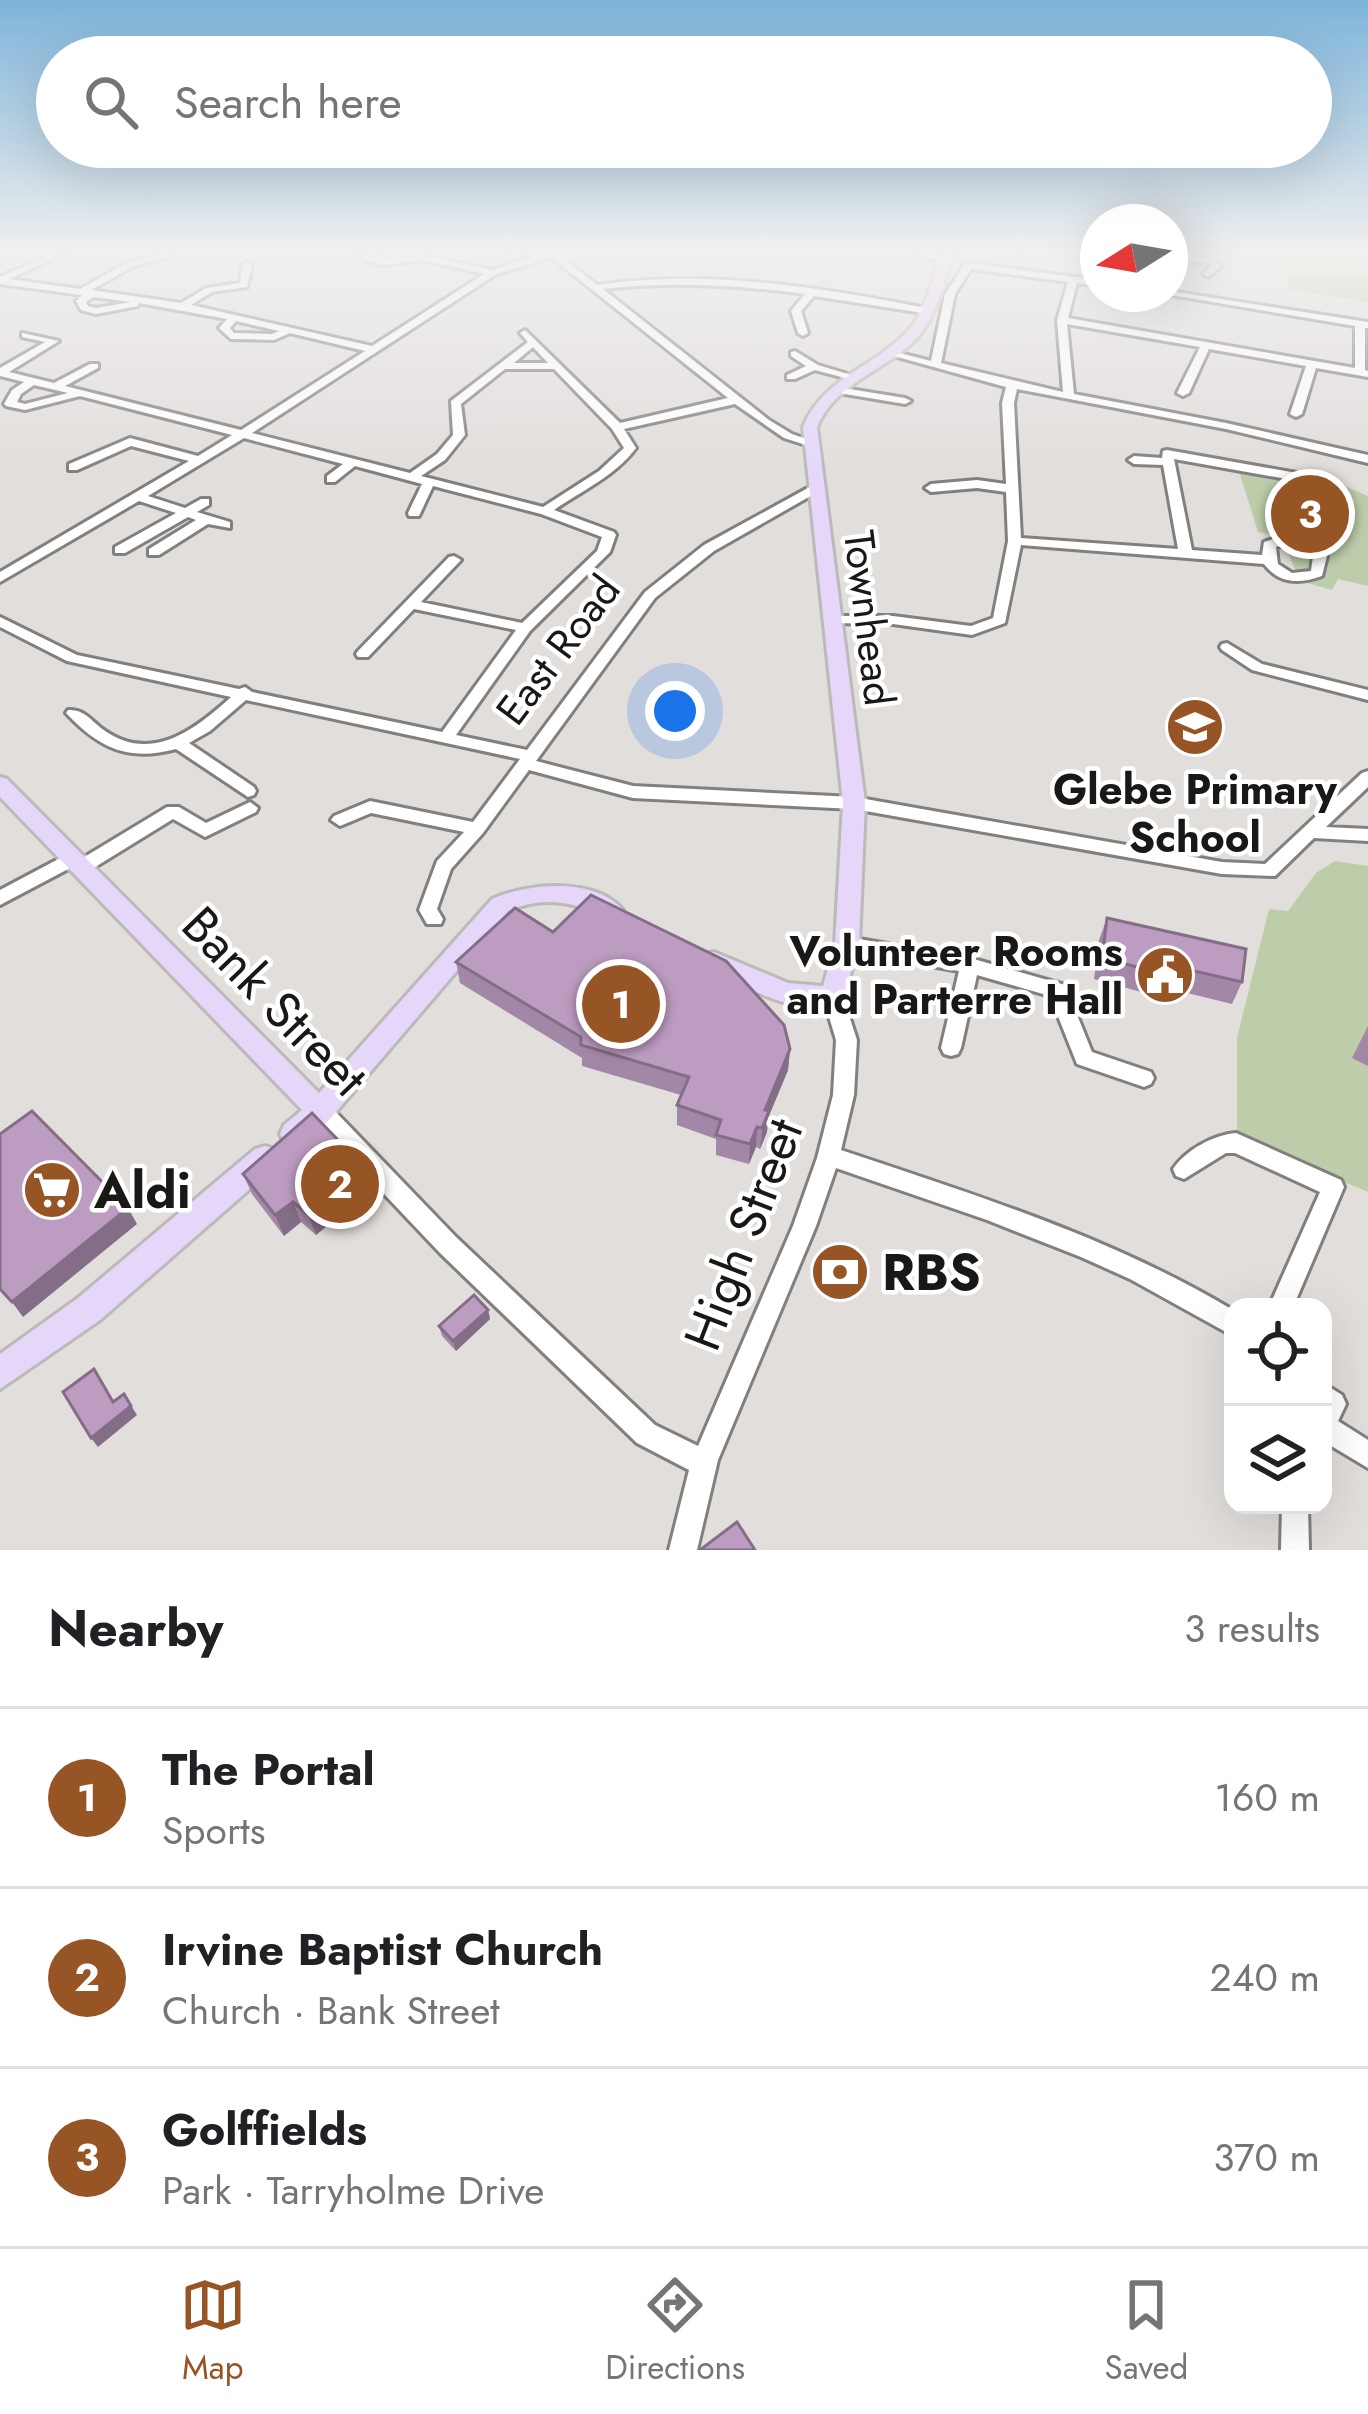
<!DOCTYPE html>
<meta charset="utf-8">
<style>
:root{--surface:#fff;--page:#f6f6f6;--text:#202124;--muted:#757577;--line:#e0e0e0;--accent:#975425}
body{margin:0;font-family:Jost,sans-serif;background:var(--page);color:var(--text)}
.controls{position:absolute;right:36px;bottom:36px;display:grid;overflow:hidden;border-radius:24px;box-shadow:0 12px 48px #0002}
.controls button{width:108px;height:108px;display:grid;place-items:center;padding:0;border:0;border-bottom:3px solid var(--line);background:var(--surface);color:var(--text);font:60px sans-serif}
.compass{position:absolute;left:1080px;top:204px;width:108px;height:108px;border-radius:50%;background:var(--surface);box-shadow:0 12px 48px #0002;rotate:259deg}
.you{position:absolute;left:675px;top:711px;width:42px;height:42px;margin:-30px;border:9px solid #fff;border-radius:50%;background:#1a73e8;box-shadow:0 0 0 18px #1a73e833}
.badge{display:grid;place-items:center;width:78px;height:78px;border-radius:50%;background:var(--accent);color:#fff;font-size:39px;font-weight:700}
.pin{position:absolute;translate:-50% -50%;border:6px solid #fff;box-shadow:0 3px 12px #0006}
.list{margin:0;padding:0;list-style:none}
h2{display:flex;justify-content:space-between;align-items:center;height:156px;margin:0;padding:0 48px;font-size:51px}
h2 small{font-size:39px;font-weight:400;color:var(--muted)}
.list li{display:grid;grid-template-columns:78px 1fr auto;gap:36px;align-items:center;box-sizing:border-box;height:180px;padding:0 48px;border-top:3px solid var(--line)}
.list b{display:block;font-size:45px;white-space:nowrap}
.list p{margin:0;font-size:39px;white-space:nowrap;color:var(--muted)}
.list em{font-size:39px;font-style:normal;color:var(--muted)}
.icon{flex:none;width:66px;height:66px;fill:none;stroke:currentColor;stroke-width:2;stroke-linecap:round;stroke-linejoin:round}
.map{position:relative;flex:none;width:1368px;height:1550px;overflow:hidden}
.search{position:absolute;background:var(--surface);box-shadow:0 12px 48px #0002;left:36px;right:36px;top:36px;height:132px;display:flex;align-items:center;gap:30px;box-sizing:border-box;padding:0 42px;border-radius:66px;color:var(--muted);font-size:45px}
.sheet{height:696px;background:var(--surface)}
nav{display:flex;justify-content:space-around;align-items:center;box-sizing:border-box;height:168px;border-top:3px solid var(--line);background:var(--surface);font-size:33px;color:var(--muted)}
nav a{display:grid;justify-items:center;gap:6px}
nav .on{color:var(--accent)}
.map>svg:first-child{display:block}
.green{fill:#bdcdaa}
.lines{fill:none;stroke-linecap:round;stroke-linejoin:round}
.minor-casing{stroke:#82807e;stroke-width:6}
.major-casing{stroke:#babab9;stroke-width:6}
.minor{fill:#fff;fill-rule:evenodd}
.major{fill:#e6d7fa;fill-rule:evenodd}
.wall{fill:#a287a6}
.shaded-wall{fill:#846e87}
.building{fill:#bc9dc1;stroke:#846e87;stroke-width:3}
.labels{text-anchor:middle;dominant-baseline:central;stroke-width:9;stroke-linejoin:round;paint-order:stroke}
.street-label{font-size:42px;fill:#191817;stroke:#fff}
.poi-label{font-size:42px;font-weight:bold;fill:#191817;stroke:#fff}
.near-street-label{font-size:51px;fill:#191817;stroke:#fff}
.near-poi-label{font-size:51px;font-weight:bold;fill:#191817;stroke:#fff;text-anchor:start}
</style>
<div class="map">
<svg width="1368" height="1550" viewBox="0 0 1368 1550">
<rect width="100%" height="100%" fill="#e1dedc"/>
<g class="green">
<path d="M1275,254H1368V302L1288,289L1285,257Z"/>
<path d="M1238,468L1309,487L1342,485L1368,496V586L1338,579L1332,590L1300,581L1281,536L1258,532Z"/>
<path d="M1335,861L1368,866V1192L1237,1137V1038L1269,909L1288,911L1316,873Z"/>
</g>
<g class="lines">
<g class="minor-casing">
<g id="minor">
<path d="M51,254H63L9,279L80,289L128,262L162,254H179L134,266L91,290L181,303L206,288L240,283L242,265L247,262L252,265L247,287L212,292L191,305L372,346L484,274L422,260L383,265L363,260L362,254H371V256L383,259L408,256L405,254H422L492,270L540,254H559L597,285C707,269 819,287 926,308V312L923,313L814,296L801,311L808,333L803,336L798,333L791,311L805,294C737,285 671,281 603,289L769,420L792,434L815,442L809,446L784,438L735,404L624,429L636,448C615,476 583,490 554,510L614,532L616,535L610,552L530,631L456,735L527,750L645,592L704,545L817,483L823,487L821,490L714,551L655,598L536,761L633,786L854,797L1222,862L1265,864L1362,773L1368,771V787L1326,827L1368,829V841L1314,838L1275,876L1222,874L854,809L633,798L529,770L483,833L451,869L437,909L443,919L441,924H427L419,910L437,861L464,832L371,813L340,826L331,820L334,816L370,801L473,822L520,759L246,700L210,731L189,743L254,787L256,791L254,795L248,797L176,749C128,762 99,748 66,713L68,710C83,709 90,719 101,728C149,765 194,731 231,697L67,661L0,627V617L77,655L239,689L245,687L252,692L442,732L516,630L414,609L368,657H358L356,654L358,651L449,557L454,556L461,560L421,602L522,623L597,551L602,537L541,514L433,486L419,516H409L408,513L422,484L355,466L335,482H327V476L343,464L244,438L148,496L185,508L201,499H209V505L197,512L230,522V528L208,524L159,555H149V549L196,520L188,517L125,553H115V547L176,513L139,501L0,582V572L189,461L131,446L77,470H69V464L130,438L198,456L232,435L80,396L25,410L6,406L4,404L12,390L24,382L0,376V368L45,342L22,337V333L59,341L9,372L54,383L90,364H98V368L65,386L241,430L365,351L290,333L274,340L231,339L219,328L227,319L139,303L138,306L96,314L81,310L76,301L82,295L0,284V277ZM551,257L728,398L620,423L525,330L520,333L528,342L451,401L453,435L437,454L410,473L252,433L495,275ZM93,297L131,302L96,308L88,306L86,302ZM236,321L279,331L272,334L234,333L230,328ZM533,347L548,363H514ZM505,369H554L612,429L624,448L599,471L543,507L421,476L445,460L465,435L461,404ZM34,385L68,393L25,404L17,402L21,394Z"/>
<path d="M908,254H932L951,259L946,262Z"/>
<path d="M1071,254H1098V260Z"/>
<path d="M1170,256L1213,257L1221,266L1208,277L1203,274L1211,266L1210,263L1170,262Z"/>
<path d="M968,263L1098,280V286L1077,283L1068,318L1355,368V326L1165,294H1170V291L1368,322V328H1365V370L1368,371V377L1316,368L1302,414L1296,417L1290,414L1306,366L1209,349L1189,393L1183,396L1177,393L1200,347L1067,324L1074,394L1226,423L1368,455V463L1226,429L1017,389L1014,403L1021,538L1178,549L1163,465L1134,464L1128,460L1134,456L1162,458L1163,451L1167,450L1319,477L1321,480L1315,484L1174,459L1192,550L1262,555L1264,542C1288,533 1310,535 1327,556L1322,576C1300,584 1279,584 1264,564L1021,545L1005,623L972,635L893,624L828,623L826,620L828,617L833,616H893L971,626L993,618L1008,541L1006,492L977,488L931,492L925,488L931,484L977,480L1006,484L1002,403L1006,387L883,353L888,350L931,361L945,294L965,264ZM971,269L1068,282L1057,320L1063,392L941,363L955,294ZM1290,544L1305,549L1313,556L1311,571L1292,573L1278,564L1276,547Z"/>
<path d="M795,351L818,365L861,378L856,381L815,370L795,379H787V375L806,366L791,356V352Z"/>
<path d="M837,387L905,398L911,401L905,404L833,392L832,390Z"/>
<path d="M1227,643L1262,664L1368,690V700L1252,670L1222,650L1220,647L1222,644Z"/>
<path d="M250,802L258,808L256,812L205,837L173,819L87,872H75L72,867L0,905V890L66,855H78L81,859L167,807H179L206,823Z"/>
<path d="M847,937L970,958L1065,985L1092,1052L1151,1072L1154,1078L1151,1084L1144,1087L1077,1064L1050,996L977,975L961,1048L958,1054L951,1056L944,1054L941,1048L959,971L840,949L838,944L840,939Z"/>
<path d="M833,989L840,991L843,997L857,1040L854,1095L841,1150C975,1195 1111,1237 1233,1310V1336L1130,1279L1081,1257L987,1220L836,1168L816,1226L718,1460L697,1550H669L689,1470L637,1443L440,1253L312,1118L309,1111L312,1104L320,1102L328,1104L456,1237L655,1425L698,1446L793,1226L817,1158L833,1095L836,1040L823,997L826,991Z"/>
<path d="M1236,1133L1341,1180L1344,1187L1293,1307H1269L1320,1192L1235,1153H1226L1184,1179L1176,1176L1173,1169C1186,1150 1213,1135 1236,1133Z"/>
<path d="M1323,1383L1342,1395L1346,1404L1338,1421L1368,1440V1468L1323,1441Z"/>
<path d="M1282,1505H1308L1309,1550H1281Z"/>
</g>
</g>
<g class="major-casing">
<g id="major">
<path d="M942,254H954C944,280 938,311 921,333C890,371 837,379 817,427L865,803L859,944L842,1004C796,1018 745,986 705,968L702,961L705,954L714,952L788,983L823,986L835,944L843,803L803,427C823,378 873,368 907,332C926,312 932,279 942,254Z"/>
<path d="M0,777L7,779L319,1093L492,899C528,883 595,877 623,910L619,916C604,919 594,912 580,907C555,899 531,901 508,911L330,1119C316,1132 304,1150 284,1143L280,1134L284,1125L302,1110L0,797Z"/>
<path d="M265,1146L275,1149L279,1158L275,1167L100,1320L0,1389V1354L78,1298L255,1149Z"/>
</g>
</g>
<use href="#minor" class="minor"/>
<use href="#major" class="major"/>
</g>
<g class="wall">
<path d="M1107,918L1242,982L1232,1004L1167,988L1163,998L1094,979L1099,940Z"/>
<path d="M553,932L790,1049L788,1070L768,1118L767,1132L760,1149L756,1147L749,1164L716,1155V1139L677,1125V1105L681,1095L582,1066V1058L460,983L456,962Z"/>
<path d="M1368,1026V1066L1352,1058Z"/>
<path d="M243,1174L371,1189L316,1235L301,1222L284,1236L252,1194Z"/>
<path d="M488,1310L490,1319L456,1351L442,1336L439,1326Z"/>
</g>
<g class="shaded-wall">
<path d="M790,1049L788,1070L768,1118L767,1132L760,1149L765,1110Z"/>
<path d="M757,1127L756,1147L749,1164L750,1144Z"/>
<path d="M365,1168L371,1189L316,1235L308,1214Z"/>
<path d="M293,1202L301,1222L284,1236L275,1215Z"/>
<path d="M128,1208L137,1224L23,1317L12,1302Z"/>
<path d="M488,1310L490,1319L456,1351L453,1341Z"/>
<path d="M124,1394L137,1415L98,1447L91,1438Z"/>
</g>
<g class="building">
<path d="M591,895L726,961L784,1025L790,1049L765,1110L769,1111L762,1128L757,1127L750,1144L716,1135L721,1120L677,1105L689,1077L581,1045V1037L456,962L515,908L553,932Z"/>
<path d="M1107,918L1246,949L1242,982L1173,966L1172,976L1102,958Z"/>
<path d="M32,1111L128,1208L12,1302L0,1289V1134Z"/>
<path d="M312,1113L365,1168L308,1214L293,1202L275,1215L243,1174Z"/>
<path d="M474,1295L488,1310L453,1341L439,1326Z"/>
<path d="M94,1369L113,1402L124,1394L131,1406L91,1438L63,1392Z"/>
<path d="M737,1522L755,1550H700Z"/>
</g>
<linearGradient id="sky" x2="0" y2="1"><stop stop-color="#7db4da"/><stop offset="0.54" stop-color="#f2f0ef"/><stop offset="1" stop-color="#f2f0ef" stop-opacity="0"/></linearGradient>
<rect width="1368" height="471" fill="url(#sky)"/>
<defs>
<g id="school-disc" transform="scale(3)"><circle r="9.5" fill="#975425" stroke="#fff"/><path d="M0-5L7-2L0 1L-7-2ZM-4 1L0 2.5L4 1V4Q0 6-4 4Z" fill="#fff"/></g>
<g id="civic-disc" transform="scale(3)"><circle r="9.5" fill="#975425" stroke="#fff"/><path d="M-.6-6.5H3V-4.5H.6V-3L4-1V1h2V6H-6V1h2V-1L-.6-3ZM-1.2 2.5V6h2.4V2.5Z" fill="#fff"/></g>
<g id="supermarket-disc" transform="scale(3)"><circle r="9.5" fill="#975425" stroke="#fff"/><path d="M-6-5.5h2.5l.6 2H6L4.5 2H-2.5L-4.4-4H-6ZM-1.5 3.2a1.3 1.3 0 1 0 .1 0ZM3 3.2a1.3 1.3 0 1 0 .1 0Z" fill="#fff"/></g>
<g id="bank-disc" transform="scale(3)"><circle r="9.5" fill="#975425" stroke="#fff"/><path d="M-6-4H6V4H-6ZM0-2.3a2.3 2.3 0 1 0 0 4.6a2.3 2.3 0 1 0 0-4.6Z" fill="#fff"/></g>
</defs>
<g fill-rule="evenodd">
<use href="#school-disc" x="1195" y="727"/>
<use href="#civic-disc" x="1165" y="975"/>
<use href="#supermarket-disc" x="52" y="1190"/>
<use href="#bank-disc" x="840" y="1272"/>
</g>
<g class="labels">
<g class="street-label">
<text transform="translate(869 618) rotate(83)">Townhead</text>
<text transform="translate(558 650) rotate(-53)">East Road</text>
</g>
<g class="poi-label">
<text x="1195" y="789">Glebe Primary<tspan x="1195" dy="48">School</tspan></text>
<text x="1123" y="951" text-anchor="end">Volunteer Rooms<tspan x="1123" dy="48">and Parterre Hall</tspan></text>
</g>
<g class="near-street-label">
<text transform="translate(275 1001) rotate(46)">Bank Street</text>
<text transform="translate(743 1234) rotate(-69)">High Street</text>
</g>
<g class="near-poi-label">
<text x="94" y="1190">Aldi</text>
<text x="882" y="1272">RBS</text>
</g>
</g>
</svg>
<div class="controls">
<button><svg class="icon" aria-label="locate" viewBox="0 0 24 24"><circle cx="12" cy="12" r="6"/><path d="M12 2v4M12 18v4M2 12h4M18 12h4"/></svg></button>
<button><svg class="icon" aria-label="layers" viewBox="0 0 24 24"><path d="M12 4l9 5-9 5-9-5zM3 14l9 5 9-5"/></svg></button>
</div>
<svg class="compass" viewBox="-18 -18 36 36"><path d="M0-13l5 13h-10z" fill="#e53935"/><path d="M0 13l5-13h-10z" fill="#757577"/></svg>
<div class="you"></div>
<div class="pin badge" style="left:621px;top:1004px">1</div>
<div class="pin badge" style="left:340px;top:1184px">2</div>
<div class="pin badge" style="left:1310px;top:514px">3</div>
<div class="search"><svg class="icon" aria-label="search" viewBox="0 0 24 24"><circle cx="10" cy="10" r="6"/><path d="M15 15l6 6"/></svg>Search here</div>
</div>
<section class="sheet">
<h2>Nearby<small>3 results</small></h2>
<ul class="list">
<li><span class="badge">1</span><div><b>The Portal</b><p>Sports</p></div><em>160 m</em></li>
<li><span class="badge">2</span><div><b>Irvine Baptist Church</b><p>Church · Bank Street</p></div><em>240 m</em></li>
<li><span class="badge">3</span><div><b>Golffields</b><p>Park · Tarryholme Drive</p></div><em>370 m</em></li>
</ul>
</section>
<nav>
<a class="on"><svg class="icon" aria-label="map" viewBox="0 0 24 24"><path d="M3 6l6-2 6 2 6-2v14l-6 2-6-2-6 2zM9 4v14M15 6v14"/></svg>Map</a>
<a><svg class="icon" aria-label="directions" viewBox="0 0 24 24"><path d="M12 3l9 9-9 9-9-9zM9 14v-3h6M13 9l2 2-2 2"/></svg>Directions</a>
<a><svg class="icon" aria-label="saved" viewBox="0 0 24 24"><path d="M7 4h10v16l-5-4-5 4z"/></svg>Saved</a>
</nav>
